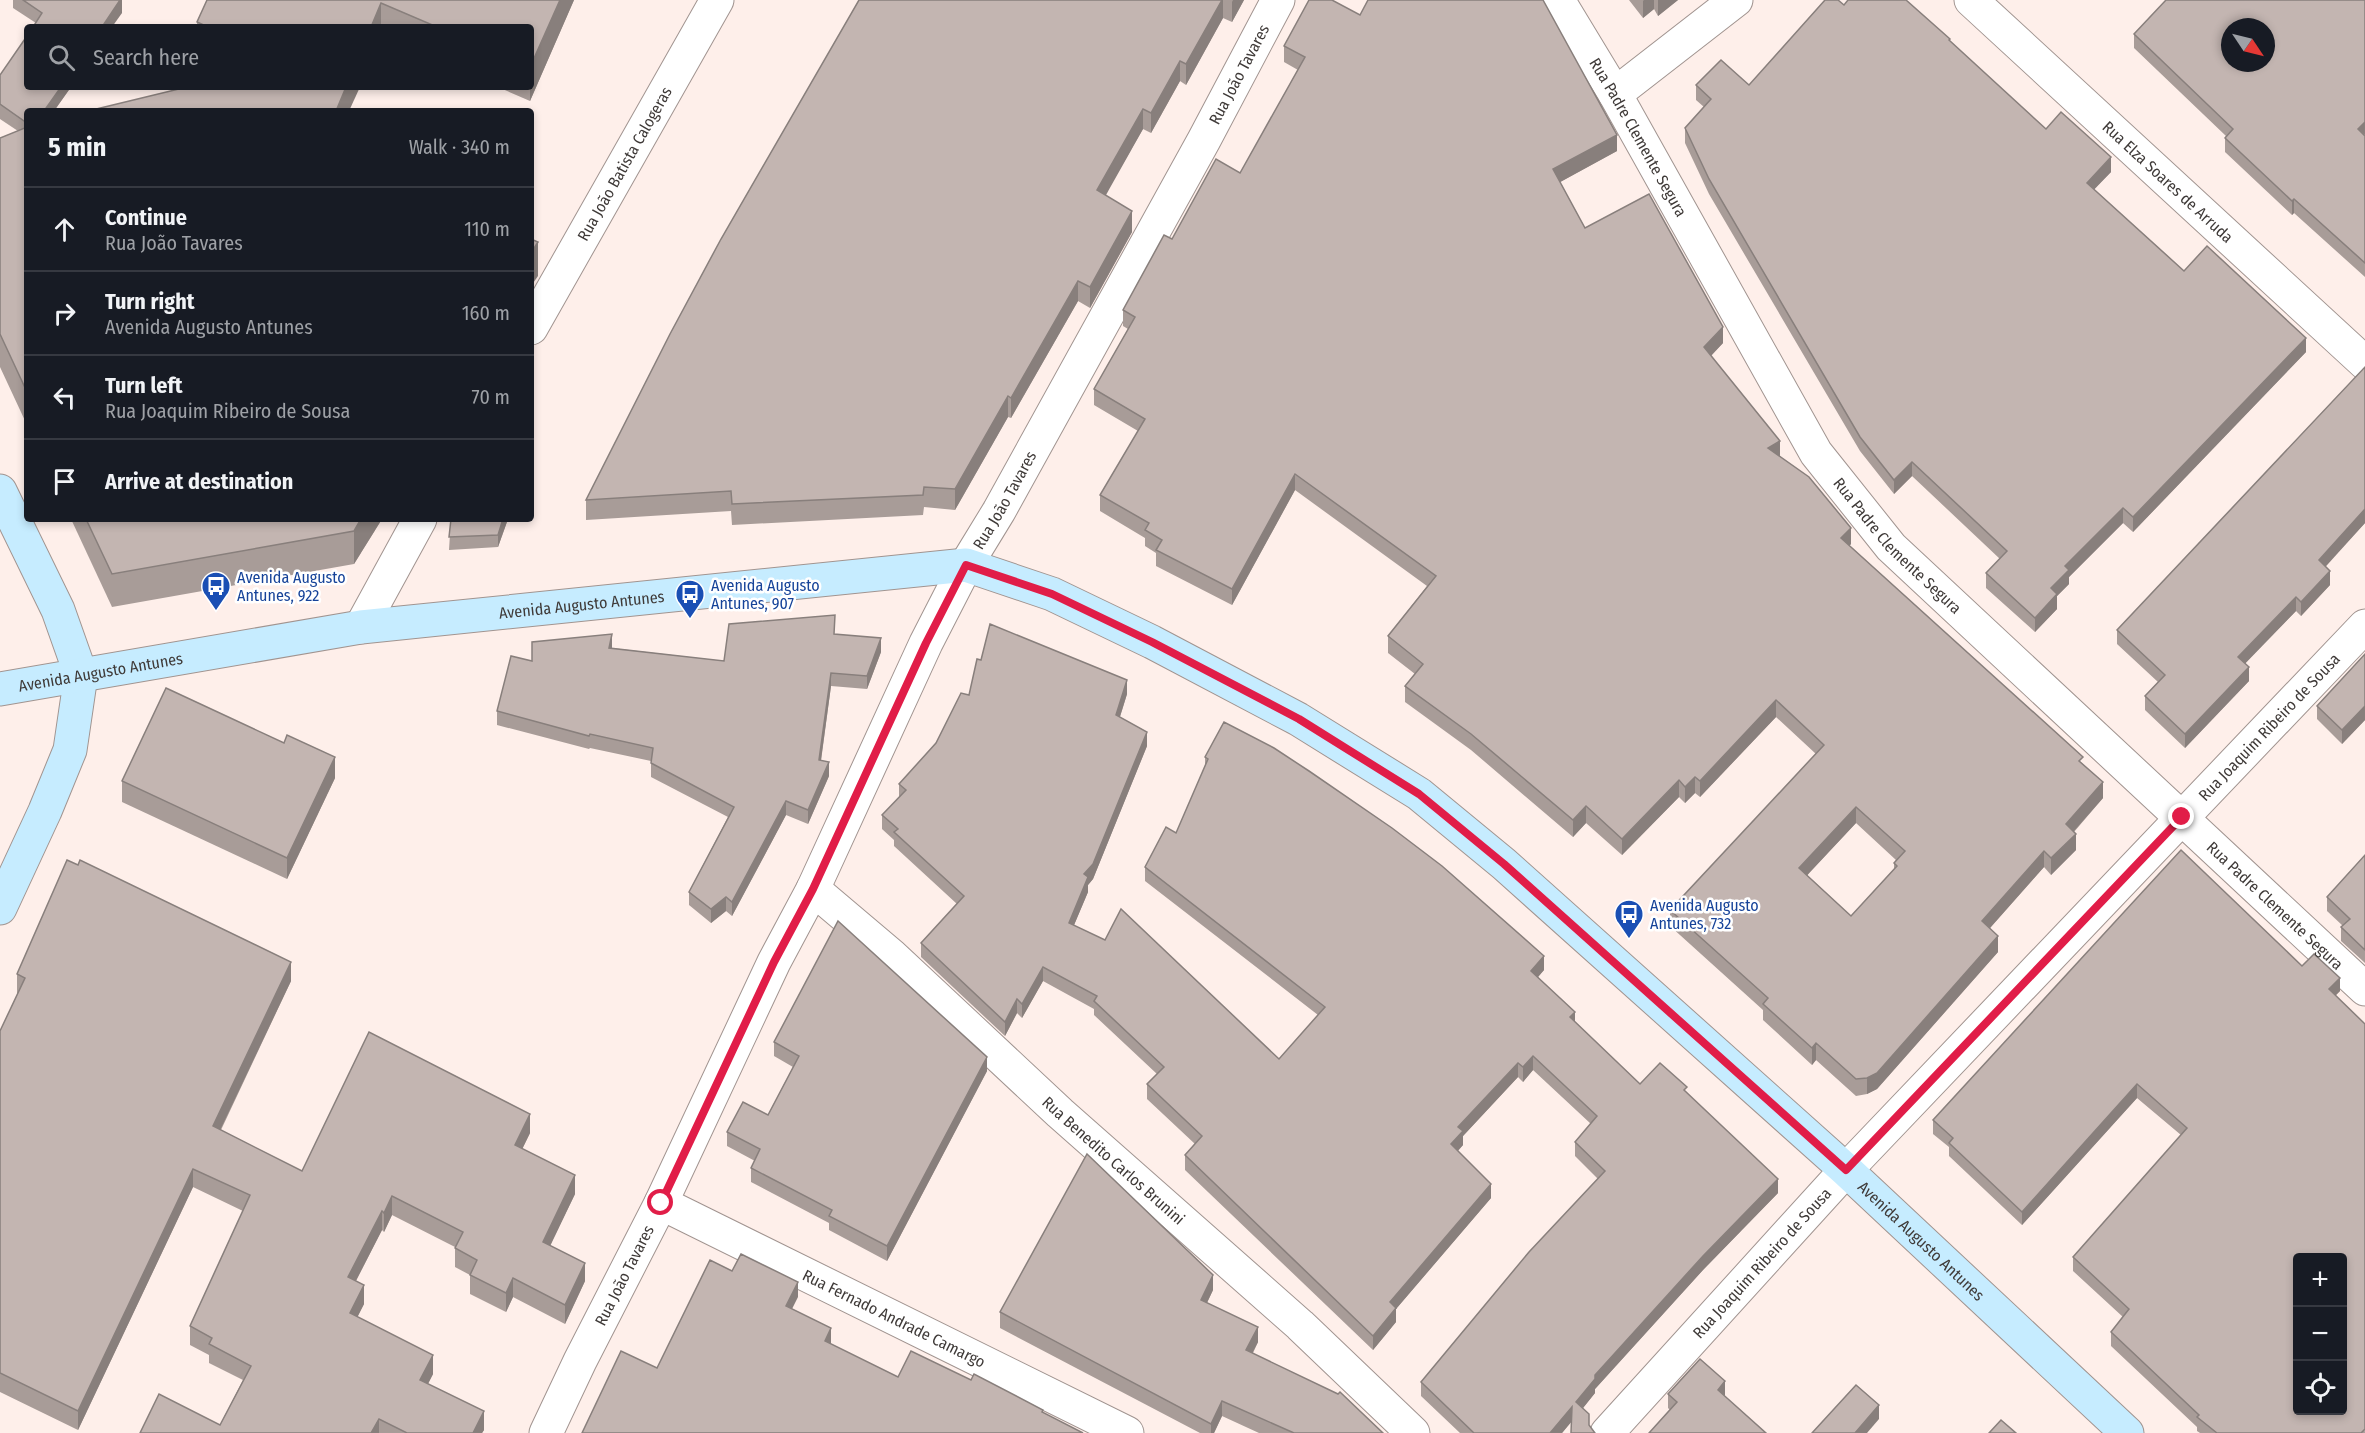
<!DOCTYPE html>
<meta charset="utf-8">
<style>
:root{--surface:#171b24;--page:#242831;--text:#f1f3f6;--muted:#9ea1a6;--line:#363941}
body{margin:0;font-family:"Fira Sans Condensed",sans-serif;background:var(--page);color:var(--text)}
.controls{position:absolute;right:18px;bottom:18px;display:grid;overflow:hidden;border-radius:6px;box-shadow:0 3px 9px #0003}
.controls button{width:54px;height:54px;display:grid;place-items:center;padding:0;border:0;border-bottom:2px solid var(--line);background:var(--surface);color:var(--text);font:30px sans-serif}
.compass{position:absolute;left:2221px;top:18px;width:54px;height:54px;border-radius:50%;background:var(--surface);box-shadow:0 3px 9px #0003;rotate:125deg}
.stop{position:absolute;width:18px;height:18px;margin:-14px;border:4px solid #e11d48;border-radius:50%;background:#fff}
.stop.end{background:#e11d48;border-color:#fff;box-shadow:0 2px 6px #0008}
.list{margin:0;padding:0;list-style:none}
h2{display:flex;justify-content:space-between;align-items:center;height:78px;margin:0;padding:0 24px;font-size:26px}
h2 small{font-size:20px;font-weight:400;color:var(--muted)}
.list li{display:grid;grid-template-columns:39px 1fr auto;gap:18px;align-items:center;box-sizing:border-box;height:84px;padding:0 24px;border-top:2px solid var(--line)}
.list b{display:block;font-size:22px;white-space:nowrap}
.list p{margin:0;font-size:20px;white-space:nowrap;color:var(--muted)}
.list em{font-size:20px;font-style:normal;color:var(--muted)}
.icon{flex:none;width:33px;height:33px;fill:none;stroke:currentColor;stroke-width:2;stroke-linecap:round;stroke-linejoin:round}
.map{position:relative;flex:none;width:2365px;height:1433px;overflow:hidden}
.search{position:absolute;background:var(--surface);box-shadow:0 3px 9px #0003;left:24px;top:24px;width:510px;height:66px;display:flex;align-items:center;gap:15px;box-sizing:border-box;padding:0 21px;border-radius:6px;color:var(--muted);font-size:22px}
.panel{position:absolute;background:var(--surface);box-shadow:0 3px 9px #0003;left:24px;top:108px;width:510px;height:414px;border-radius:6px}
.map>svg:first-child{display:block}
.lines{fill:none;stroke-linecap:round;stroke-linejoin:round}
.street-casing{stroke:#a19490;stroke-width:35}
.secondary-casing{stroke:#a19490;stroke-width:35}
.street{stroke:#fff;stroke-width:33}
.secondary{stroke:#c6ecff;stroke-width:33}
.wall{fill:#a89c98;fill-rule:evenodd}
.shaded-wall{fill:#887f7c}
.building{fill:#c3b5b1;stroke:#887f7c;stroke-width:1.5;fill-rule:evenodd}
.route{stroke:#e11d48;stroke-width:8}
.labels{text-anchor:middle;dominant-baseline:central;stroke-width:5;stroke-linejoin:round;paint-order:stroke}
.street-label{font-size:16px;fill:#3f3a38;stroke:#fff}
.transit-label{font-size:16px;fill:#164399;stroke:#fff;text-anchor:start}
</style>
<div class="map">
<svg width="2365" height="1433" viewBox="0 0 2365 1433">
<rect width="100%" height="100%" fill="#feefea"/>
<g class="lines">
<g class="street-casing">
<g id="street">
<path id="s1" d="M1558,0L1615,94L1816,453L1891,547L2365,989"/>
<path id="s2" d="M1971,0L2365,363"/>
<path d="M1615,94L1736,0"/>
<path id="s3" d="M531,328L717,0"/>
<path d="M361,627L420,519"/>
<path id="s4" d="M813,889L891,955L1060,1113L1300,1325L1413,1433"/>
<path id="s5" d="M661,1203L1127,1433"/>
<path id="s6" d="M546,1433L580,1361L661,1203L774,962L813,889L926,643L966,565L999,511L1204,140L1278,0"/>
<path id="s7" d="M1607,1433L1846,1170L2365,626"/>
</g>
</g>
<g class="secondary-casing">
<g id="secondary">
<path d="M0,491L58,610L81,675L70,750L45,811L0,908"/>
<path id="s8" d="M0,689L361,627L966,565L1052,594L1152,642L1298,719L1419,794L1504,864L1846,1170L2127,1433"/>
</g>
</g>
<use href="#street" class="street"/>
<use href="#secondary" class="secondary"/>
</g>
<g class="wall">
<path d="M13,0H122V13L36,23L13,8Z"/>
<path d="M207,0H574L530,101L498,87H531V27H197V22Z"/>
<path d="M859,0H1244L1232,22L1223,18L1186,85L1180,81L1151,133L1143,129L1105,195L1132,232L1090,308L1078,301L1011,418L1008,417L955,510L924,507L923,515L732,525L731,511L586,520V500Z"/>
<path d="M1629,0H1678L1658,16L1654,9L1643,18Z"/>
<path d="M2365,0V277L2294,213L2292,215L2225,152V138L2226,136L2134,48V34Z"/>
<path d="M1844,5L1950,42L2046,129L2111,172L2094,189L2184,271L2306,352L2133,532L2123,523L2069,577V584L2057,596V609L2035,632L1986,588V573L2000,559L1912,476L1894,494L1860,451L1709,194L1685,143V128L1704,107L1696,100V85H1749Z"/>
<path d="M1360,15L1617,151L1560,182L1585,228L1723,343L1711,356L1780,456L1851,544L1849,546L2083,764L2103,798L2074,832L2076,850L2051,875L2044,867L1990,928L1998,952L1877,1089L1867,1094L1856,1096L1816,1060L1812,1065L1763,1020V1010L1670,926V910L1816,754L1776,717L1700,797L1695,793L1685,803L1679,797L1622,855L1586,823L1573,837L1471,750L1405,702V686L1415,674L1388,653V636L1427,586L1295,490L1232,605L1156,566V553L1145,546V538L1100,511V495L1138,431L1094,405V389L1128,329L1123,326V310L1172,239L1240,173L1298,70L1284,62V46ZM1856,823L1896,860L1894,863V869L1851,916L1807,875Z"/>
<path d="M0,75L27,87H71L54,111H27V425L0,367V138L18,131L0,119Z"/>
<path d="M2365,367V523L2325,566L2330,585L2301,616L2296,611L2245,663L2249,681L2185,748L2145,710V696L2158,682L2117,644V630Z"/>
<path d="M71,519H382L354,564L112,607Z"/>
<path d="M451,519H508L498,547L449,550Z"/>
<path d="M834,634L881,652L867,689L831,686L821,761L829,776L808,824L786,815L732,916L726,911L711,923L689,905V892L728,817L651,777V761L590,748L589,749L497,725V711L532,661L612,648L724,661Z"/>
<path d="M2365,654V720L2342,744L2317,719V706Z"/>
<path d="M1127,694L1120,717L1147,746L1093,879L1088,885V892L1074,925L1279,1059L1318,1015L1145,881V867L1176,833L1205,767V757L1544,970L1538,977L1575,1022L1640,1084L1687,1093L1778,1193L1703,1270L1595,1389V1393L1562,1433H1460L1421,1396V1382L1598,1179L1575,1156V1142L1591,1124L1533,1070L1523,1082L1518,1077L1463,1136V1145L1458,1151L1491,1198L1396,1309V1322L1373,1350L1185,1170V1155L1195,1144L1147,1099V1084L1157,1074L1094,1015V1009L1043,981L1022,1018L1017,1013L1005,1036L921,957V943L957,904L894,846V840L882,829V815L899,798V784L936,743L969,695Z"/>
<path d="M284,743L335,778L287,879L122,802V781Z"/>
<path d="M2365,855V963L2341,941V927L2343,926L2327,911V897Z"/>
<path d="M2302,966L2340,991L2336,995L2365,1433H2200L2197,1431V1427L2111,1346V1332L2123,1317L2073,1271V1257L2181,1135L2137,1098L2022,1225L1949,1156V1147L1933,1134V1120Z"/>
<path d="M17,974L291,981L221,1130L302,1171L530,1133L522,1149L575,1194L550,1245L585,1281L565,1324L513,1297L506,1312L470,1294V1275L455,1267V1247L392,1215L384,1232L382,1230L356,1281L364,1304L357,1317L433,1374L428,1384L484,1430L482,1433H140L220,1425L243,1380L209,1363V1355L190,1345V1326L243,1211L193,1187L78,1430L0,1392V1031L18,993H17Z"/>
<path d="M774,1042L987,1071L887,1261L829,1230V1223L751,1182V1168L755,1161L727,1146V1132L768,1115L793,1067L774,1056Z"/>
<path d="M1213,1290L1207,1303L1258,1342L1253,1353L1383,1433H1259L1222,1416L1214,1433H1200L1000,1328V1312Z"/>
<path d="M1668,1394L1725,1395L1670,1410L1668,1408Z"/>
</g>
<g class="shaded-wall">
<path d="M120,0H122V13L112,27H102Z"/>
<path d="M560,0H574L530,101V87H531V65Z"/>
<path d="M1222,0H1223V18L1186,85V64Z"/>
<path d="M1233,0H1244L1232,22V2Z"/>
<path d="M1644,0H1654V9L1643,18V1Z"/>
<path d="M1658,0H1678L1658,16Z"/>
<path d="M381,3V27H371Z"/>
<path d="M1180,61V81L1151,133V113Z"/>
<path d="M61,87H71L54,111H44Z"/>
<path d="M346,87H360L349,111H336Z"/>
<path d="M1143,109V129L1097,211V190Z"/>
<path d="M2365,122V135L2358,129Z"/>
<path d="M1617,135V151L1553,186V169Z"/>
<path d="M2111,157V172L2087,197V183Z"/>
<path d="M2294,199V213L2292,215V201Z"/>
<path d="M1132,211V232L1090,308V287Z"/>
<path d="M538,242V276L531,286V253Z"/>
<path d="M1078,281V301L1011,418V398Z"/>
<path d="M1723,327V343L1704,363V347Z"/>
<path d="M2306,338V352L2133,532V517Z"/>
<path d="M1008,396V417L955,510V489Z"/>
<path d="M1780,441V457L1768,448Z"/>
<path d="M534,444V456L531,461V449Z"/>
<path d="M1912,462V476L1894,494V480Z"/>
<path d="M1295,474V490L1232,605V589Z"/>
<path d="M2123,508V523L2069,577V584L2057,596V609L2035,632V618L2051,588L2065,566Z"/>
<path d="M2365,509V523L2319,574V560Z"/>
<path d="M361,519H382L354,564V531Z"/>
<path d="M503,519H508L498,547V535Z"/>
<path d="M1851,528V544L1841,554V538Z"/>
<path d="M2330,571V585L2301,616V602Z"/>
<path d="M2296,597V611L2238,671V657Z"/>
<path d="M612,634V648H609Z"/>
<path d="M881,638V652L867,689V676Z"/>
<path d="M2249,667V681L2185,748V734Z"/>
<path d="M831,673V686L819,774V760Z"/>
<path d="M1127,680V694L1116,729V715Z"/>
<path d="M1776,700V717L1700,797V781Z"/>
<path d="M2365,706V720L2342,744V730Z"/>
<path d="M1147,732V746L1093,879L1088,885V892L1069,937V923L1084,874Z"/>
<path d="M335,757V778L287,879V858Z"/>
<path d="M829,762V776L808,824V810Z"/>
<path d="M1695,777V793L1685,803V787Z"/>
<path d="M1679,780V797L1622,855V839Z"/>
<path d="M2103,782V798L2066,840V824Z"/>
<path d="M786,801V815L732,916V902Z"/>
<path d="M1586,806V823L1573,837V820Z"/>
<path d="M1856,807V823L1799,884V868Z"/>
<path d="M2076,834V850L2051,875V858Z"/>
<path d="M2044,851V867L1982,937V921Z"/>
<path d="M726,897V911L711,923V909Z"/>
<path d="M1998,936V952L1877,1089L1867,1094V1078Z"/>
<path d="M1544,956V970L1531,985V971Z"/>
<path d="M291,962V981L213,1145V1126Z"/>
<path d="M1043,967V981L1022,1018V1004Z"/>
<path d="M2340,978V991L2329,1002V989Z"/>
<path d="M1017,999V1013L1005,1036V1022Z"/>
<path d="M1575,1012V1026L1570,1017Z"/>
<path d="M1816,1043V1060L1812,1065V1048Z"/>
<path d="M1533,1056V1070L1523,1082V1067Z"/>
<path d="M987,1057V1071L887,1261V1246Z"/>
<path d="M1518,1063V1077L1463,1136V1145L1451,1158V1144L1458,1127Z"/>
<path d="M2137,1084V1098L2022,1225V1212Z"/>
<path d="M530,1114V1133L515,1164V1145Z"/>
<path d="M193,1169V1187L78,1430V1411Z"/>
<path d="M575,1175V1194L543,1261V1242Z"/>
<path d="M1778,1179V1193L1703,1270L1595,1389V1393L1576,1417V1402L1595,1375L1703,1256Z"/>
<path d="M1491,1184V1198L1396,1309V1322L1373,1350V1336L1390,1302Z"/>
<path d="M392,1196V1215L384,1232V1213Z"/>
<path d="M382,1211V1230L348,1296V1277Z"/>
<path d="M585,1263V1281L565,1324V1305Z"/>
<path d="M1213,1275V1290L1201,1315V1300Z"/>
<path d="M513,1278V1297L506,1312V1293Z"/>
<path d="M798,1282V1297L786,1321V1306Z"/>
<path d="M364,1285V1304L350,1332V1313Z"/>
<path d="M1258,1327V1342L1246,1365V1350Z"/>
<path d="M831,1328V1343L825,1356V1341Z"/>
<path d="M433,1355V1374L420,1399V1380Z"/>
<path d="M1725,1381V1395L1718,1404V1390Z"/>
<path d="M1222,1401V1416L1214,1433H1211V1424Z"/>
<path d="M1879,1405V1419L1867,1433H1855Z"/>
<path d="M1572,1407V1421L1562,1433H1550Z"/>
<path d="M484,1411V1430L482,1433H473Z"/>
<path d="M379,1419V1433H371Z"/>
</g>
<g class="building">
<path d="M23,0H120L102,27H33L42,13Z"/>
<path d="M207,0H560L531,65V27H437L381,3L371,27H208L197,22Z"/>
<path d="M859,0H1222L1186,64L1180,61L1151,113L1143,109L1097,190L1132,211L1090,287L1078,281L1011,398L1008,396L955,489L924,487L923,495L732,504L731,491L586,500L670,334L721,239Z"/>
<path d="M1309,0H1332L1360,15L1368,0H1543L1617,135L1553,169L1585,228L1649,194L1723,327L1704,347L1780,441L1768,448L1809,477L1851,528L1841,538L2083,757L2079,761L2103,782L2066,824L2076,834L2051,858L2044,851L1982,921L1998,936L1877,1073L1867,1078L1856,1079L1816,1043L1812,1048L1763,1004L1768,998L1670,910L1824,745L1776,700L1700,781L1695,777L1685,787L1679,780L1622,839L1586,806L1573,820L1471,734L1405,686L1423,664L1388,636L1436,576L1295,474L1232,589L1156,550L1162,540L1145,530L1149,523L1100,495L1145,419L1094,389L1135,317L1123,310L1164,235L1172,239L1216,159L1240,173L1305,57L1284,46ZM1856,807L1905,851L1894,863L1897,866L1851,916L1799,868Z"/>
<path d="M1825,0H1838L1844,5L1848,0H1906L1950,39L1949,40L2046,129L2061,112L2111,157L2087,183L2184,271L2207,246L2306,338L2133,517L2123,508L2065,566L2069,570L2051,588L2057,594L2035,618L1986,573L2007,551L1912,462L1894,480L1860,437L1709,179L1685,128L1711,99L1696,85L1721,60L1749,85Z"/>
<path d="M2166,0H2365V122L2358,129L2365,136V263L2294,199L2292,201L2225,138L2233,129L2134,34ZM2230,27H2266V63H2230Z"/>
<path d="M27,36V87H61L44,111H27V123L0,104V75Z"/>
<path d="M187,87H346L336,111H88Z"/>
<path d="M27,127V392L0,334V138Z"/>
<path d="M531,239L538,242L531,253Z"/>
<path d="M2365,367V509L2319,560L2330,571L2301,602L2296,597L2238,657L2249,667L2185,734L2145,696L2165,675L2117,630Z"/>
<path d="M86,519H361L354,531L112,574Z"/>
<path d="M451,519H503L498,535L449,537Z"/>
<path d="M835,615L834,634L881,638L867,676L831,673L819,760L829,762L808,810L786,801L732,902L726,897L711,909L689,892L734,807L651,763L653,748L590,734L589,736L497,711L511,656L532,661V642L612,634L609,648L724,661L729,624Z"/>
<path d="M990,624L1127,680L1116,715L1147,732L1093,864L1084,874L1088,877L1069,923L1105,940L1121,909L1279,1059L1325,1007L1145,867L1166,827L1176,833L1208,759L1205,757L1224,722L1274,748L1309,771L1392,828L1442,866L1544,956L1531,971L1575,1012L1570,1017L1640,1084L1660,1063L1687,1087L1684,1090L1778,1179L1703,1256L1595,1375V1379L1576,1402L1589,1414V1425L1595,1433H1571L1572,1407L1550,1433H1474L1421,1382L1529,1252L1605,1171L1575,1142L1597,1116L1533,1056L1523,1067L1518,1063L1458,1127L1463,1131L1451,1144L1491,1184L1390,1302L1396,1308L1373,1336L1185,1155L1202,1136L1147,1084L1164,1067L1094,1001L1097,996L1043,967L1022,1004L1017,999L1005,1022L921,943L964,896L894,832L898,829L882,815L906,790L899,784L936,743L961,693L969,695L977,659L981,660Z"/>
<path d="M2365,654V706L2342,730L2317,706Z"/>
<path d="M166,688L284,743L287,735L335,757L287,858L122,781Z"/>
<path d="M2181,850L2302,966L2314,954L2340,978L2329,989L2365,1024V1429L2361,1433H2217L2197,1417L2199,1415L2111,1332L2129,1309L2073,1257L2187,1128L2137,1084L2022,1212L1949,1143L1953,1138L1933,1120ZM2298,1257H2343V1410H2298Z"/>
<path d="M2365,855V950L2341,927L2350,919L2327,897Z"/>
<path d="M67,860L78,865L80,860L291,962L213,1126L302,1171L369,1032L530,1114L515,1145L575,1175L543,1242L585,1263L565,1305L513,1278L506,1293L470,1275L477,1260L455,1248L463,1232L392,1196L384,1213L382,1211L348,1277L364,1285L350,1313L433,1355L420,1380L484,1411L473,1433H407L379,1419L371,1433H140L159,1394L220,1425L251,1366L209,1344L212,1338L190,1326L250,1195L193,1169L78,1411L0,1373V1031L25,978L17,974Z"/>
<path d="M838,921L987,1057L887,1246L829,1216L832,1210L751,1168L760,1149L727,1132L743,1102L768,1115L799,1056L774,1042Z"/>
<path d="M1087,1154L1213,1275L1201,1300L1258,1327L1246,1350L1338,1394L1340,1392L1383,1433H1294L1222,1401L1211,1424L1000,1312Z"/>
<path d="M741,1254L798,1282L786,1306L831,1328L825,1341L898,1377L911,1351L971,1380L974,1374L1043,1410L1042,1412L1083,1433H582L621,1351L657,1368L710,1260L732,1271Z"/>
<path d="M1700,1359L1725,1381L1718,1390L1766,1433H1649L1677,1402L1668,1394Z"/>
<path d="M1856,1385L1879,1405L1855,1433H1812Z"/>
<path d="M2001,1420L2016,1433H1989Z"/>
</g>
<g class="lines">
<path class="route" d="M661,1203L774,962L813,889L926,643L966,565L1052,594L1152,642L1299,719L1419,794L1504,864L1846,1170L2182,817"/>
</g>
<defs>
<g id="bus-pin" transform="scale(1.5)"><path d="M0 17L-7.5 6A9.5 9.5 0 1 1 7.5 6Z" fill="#1a4fb4" stroke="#fff"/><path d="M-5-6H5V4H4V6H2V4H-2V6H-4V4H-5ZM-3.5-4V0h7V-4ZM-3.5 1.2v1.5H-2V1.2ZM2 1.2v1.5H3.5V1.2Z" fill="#fff"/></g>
</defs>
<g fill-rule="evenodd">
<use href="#bus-pin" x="216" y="586"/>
<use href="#bus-pin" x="690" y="594"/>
<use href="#bus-pin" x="1629" y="914"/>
</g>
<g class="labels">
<g class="street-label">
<text stroke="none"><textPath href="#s6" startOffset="1526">Rua João Tavares</textPath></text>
<text stroke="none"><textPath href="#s1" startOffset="159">Rua Padre Clemente Segura</textPath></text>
<text stroke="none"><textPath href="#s3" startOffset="189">Rua João Batista Calogeras</textPath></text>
<text stroke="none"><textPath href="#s2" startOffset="268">Rua Elza Soares de Arruda</textPath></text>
<text stroke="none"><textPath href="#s6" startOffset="1040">Rua João Tavares</textPath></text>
<text stroke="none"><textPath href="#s1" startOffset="645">Rua Padre Clemente Segura</textPath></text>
<text stroke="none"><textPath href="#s8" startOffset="588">Avenida Augusto Antunes</textPath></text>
<text stroke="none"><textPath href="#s8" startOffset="102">Avenida Augusto Antunes</textPath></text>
<text stroke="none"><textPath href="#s7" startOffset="968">Rua Joaquim Ribeiro de Sousa</textPath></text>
<text stroke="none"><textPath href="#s1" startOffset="1167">Rua Padre Clemente Segura</textPath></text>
<text stroke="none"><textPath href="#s4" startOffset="405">Rua Benedito Carlos Brunini</textPath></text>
<text stroke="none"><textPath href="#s8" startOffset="2156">Avenida Augusto Antunes</textPath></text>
<text stroke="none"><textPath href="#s7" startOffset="230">Rua Joaquim Ribeiro de Sousa</textPath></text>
<text stroke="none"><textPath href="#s6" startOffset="176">Rua João Tavares</textPath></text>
<text stroke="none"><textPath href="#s5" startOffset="260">Rua Fernado Andrade Camargo</textPath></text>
</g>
<g class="transit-label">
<text x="237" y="577">Avenida Augusto<tspan x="237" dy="18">Antunes, 922</tspan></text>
<text x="711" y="585">Avenida Augusto<tspan x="711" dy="18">Antunes, 907</tspan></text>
<text x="1650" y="905">Avenida Augusto<tspan x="1650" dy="18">Antunes, 732</tspan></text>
</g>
</g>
</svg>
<div class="controls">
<button>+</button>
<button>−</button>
<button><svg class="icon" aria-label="locate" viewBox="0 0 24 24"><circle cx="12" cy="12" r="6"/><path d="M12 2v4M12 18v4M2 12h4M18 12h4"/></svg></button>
</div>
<svg class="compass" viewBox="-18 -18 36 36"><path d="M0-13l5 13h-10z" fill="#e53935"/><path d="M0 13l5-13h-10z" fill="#9ea1a6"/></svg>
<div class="stop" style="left:661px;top:1203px"></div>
<div class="stop end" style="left:2182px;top:817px"></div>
<div class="search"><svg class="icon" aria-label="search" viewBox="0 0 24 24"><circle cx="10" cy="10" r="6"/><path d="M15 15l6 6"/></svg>Search here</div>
<section class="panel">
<h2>5 min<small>Walk · 340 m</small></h2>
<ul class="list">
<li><svg class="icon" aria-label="ahead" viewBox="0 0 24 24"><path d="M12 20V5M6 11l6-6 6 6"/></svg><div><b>Continue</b><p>Rua João Tavares</p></div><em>110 m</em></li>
<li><svg class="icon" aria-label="right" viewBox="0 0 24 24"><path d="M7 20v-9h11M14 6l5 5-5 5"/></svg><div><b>Turn right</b><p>Avenida Augusto Antunes</p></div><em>160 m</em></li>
<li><svg class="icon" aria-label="left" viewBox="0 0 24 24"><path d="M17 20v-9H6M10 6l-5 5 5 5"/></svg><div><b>Turn left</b><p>Rua Joaquim Ribeiro de Sousa</p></div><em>70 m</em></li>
<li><svg class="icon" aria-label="arrive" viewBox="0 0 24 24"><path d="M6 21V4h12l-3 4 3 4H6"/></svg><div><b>Arrive at destination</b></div></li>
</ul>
</section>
</div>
